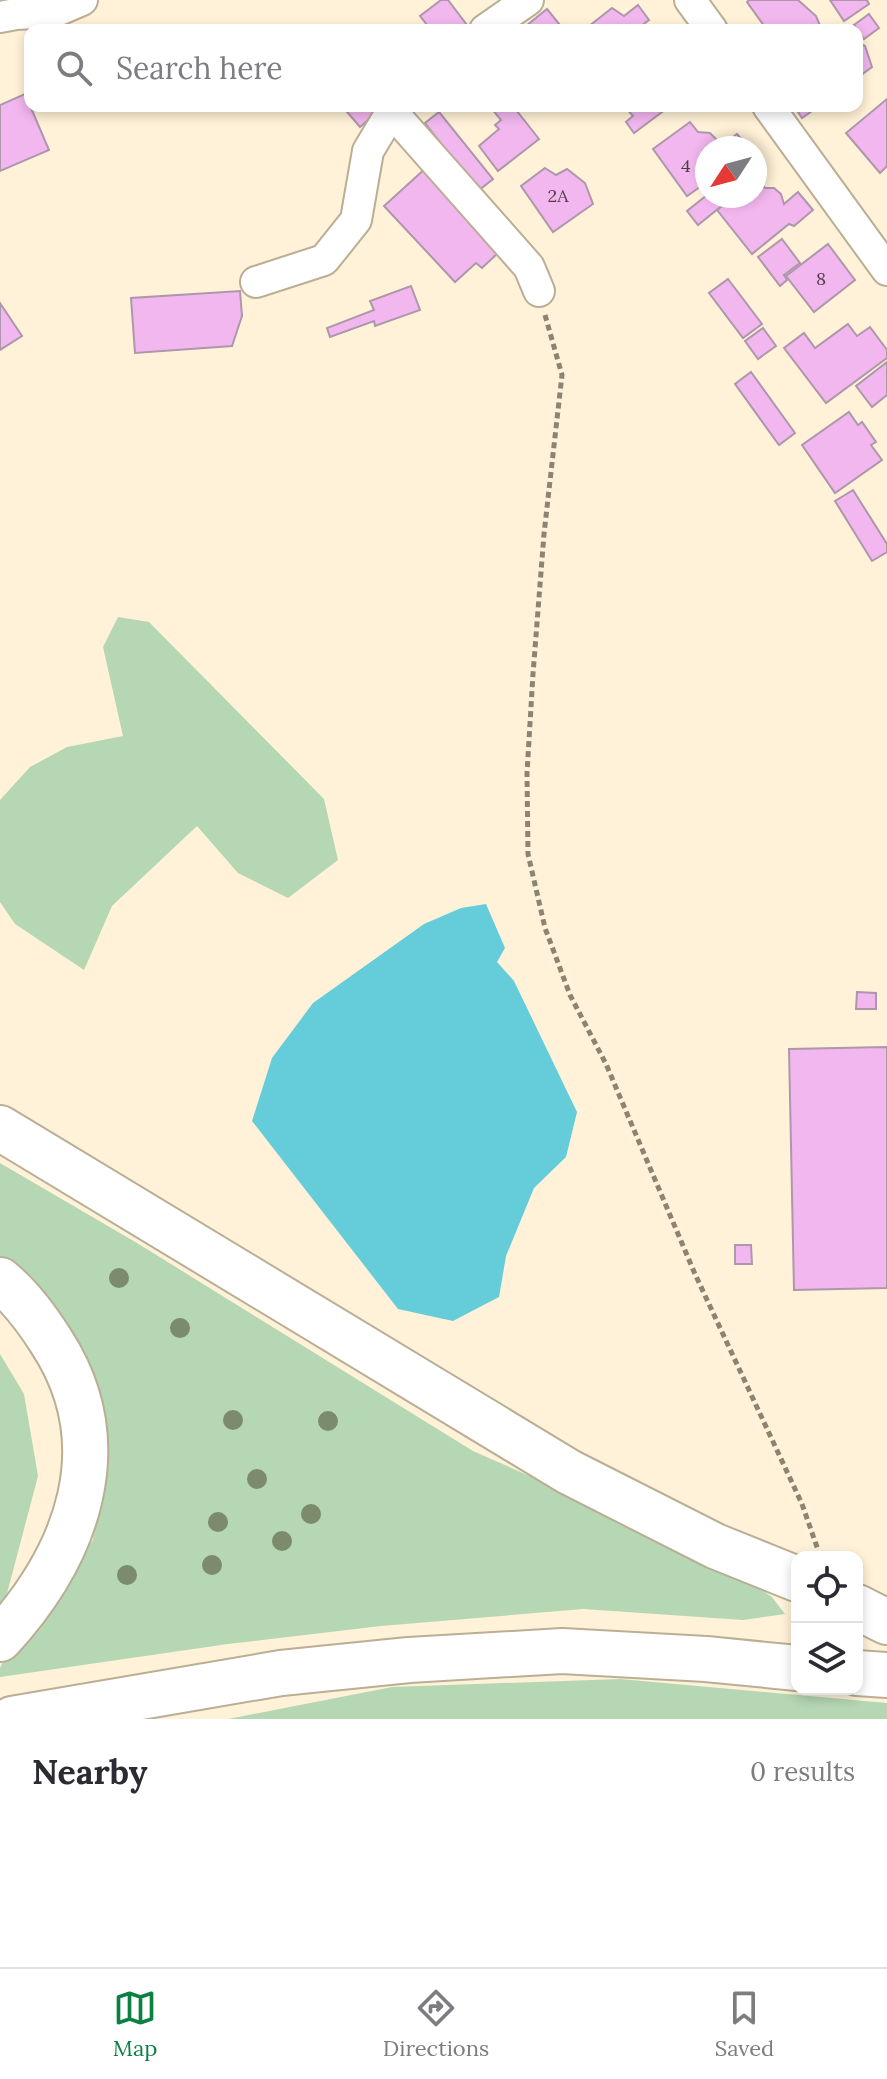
<!DOCTYPE html>
<meta charset="utf-8">
<style>
:root{--surface:#fff;--page:#f2f2f3;--text:#2b2b33;--muted:#7c7c81;--line:#e1e1e2;--accent:#0b8043}
body{margin:0;font-family:Lora,serif;background:var(--page);color:var(--text)}
.controls{position:absolute;right:24px;bottom:24px;display:grid;overflow:hidden;border-radius:16px;box-shadow:0 4px 12px #0003}
.controls button{width:72px;height:72px;display:grid;place-items:center;padding:0;border:0;border-bottom:2px solid var(--line);background:var(--surface);color:var(--text);font:40px sans-serif}
.compass{position:absolute;left:695px;top:136px;width:72px;height:72px;border-radius:50%;background:var(--surface);box-shadow:0 4px 12px #0003;rotate:234deg}
.list{margin:0;padding:0;list-style:none}
h2{display:flex;justify-content:space-between;align-items:center;height:104px;margin:0;padding:0 32px;font-size:34px}
h2 small{font-size:26px;font-weight:400;color:var(--muted)}
.icon{flex:none;width:44px;height:44px;fill:none;stroke:currentColor;stroke-width:2;stroke-linecap:round;stroke-linejoin:round}
.map{position:relative;flex:none;width:887px;height:1719px;overflow:hidden}
.search{position:absolute;background:var(--surface);box-shadow:0 4px 12px #0003;left:24px;right:24px;top:24px;height:88px;display:flex;align-items:center;gap:20px;box-sizing:border-box;padding:0 28px;border-radius:16px;color:var(--muted);font-size:30px}
.sheet{height:248px;background:var(--surface)}
nav{display:flex;justify-content:space-around;align-items:center;box-sizing:border-box;height:112px;border-top:2px solid var(--line);background:var(--surface);font-size:22px;color:var(--muted)}
nav a{display:grid;justify-items:center;gap:4px}
nav .on{color:var(--accent)}
.map>svg:first-child{display:block}
.green{fill:#b5d7b3}
.water{fill:#65ccd9}
.building{fill:#f2b7ee;stroke:#ad97ab;stroke-width:2}
.lines{fill:none;stroke-linecap:round;stroke-linejoin:round}
.street-casing{stroke:#baae95;stroke-width:34}
.secondary-casing{stroke:#baae95;stroke-width:48}
.highway-casing{stroke:#baae95;stroke-width:48}
.path{stroke:#8c8372;stroke-width:5;stroke-dasharray:6 4;stroke-linecap:butt}
.street{stroke:#fff;stroke-width:30}
.secondary{stroke:#fff;stroke-width:44}
.highway{stroke:#fff;stroke-width:44}
.tree{fill:#7b8b6b}
.labels{text-anchor:middle;dominant-baseline:central;stroke-width:6;stroke-linejoin:round;paint-order:stroke}
.number-label{font-size:18px;fill:#503e45}
</style>
<div class="map">
<svg width="887" height="1719" viewBox="0 0 887 1719">
<rect width="100%" height="100%" fill="#fff2d8"/>
<g class="green">
<path d="M118,617L149,622L324,799L338,860L288,898L238,873L197,826L112,906L84,970L15,924L0,902V800L30,767L67,747L123,736L103,647Z"/>
<path d="M0,1163L137,1243L473,1451L720,1560L772,1597L785,1614L743,1620L583,1609L381,1626L228,1644L0,1677V1668L13,1640L34,1617L93,1540L103,1428L0,1270Z"/>
<path d="M0,1354L24,1394L38,1476L4,1605L0,1608Z"/>
<path d="M620,1679L887,1703V1719H228L392,1687Z"/>
</g>
<path class="water" d="M486,904L505,948L497,962L514,981L577,1112L566,1157L534,1188L506,1256L499,1297L453,1321L398,1309L252,1121L272,1058L313,1003L424,924L461,908Z"/>
<g class="building">
<path d="M441,0H448L467,25L462,28L463,30H431L420,16Z"/>
<path d="M749,0H798L816,16L822,30H767L747,2Z"/>
<path d="M830,0H867L869,4L844,21Z"/>
<path d="M638,5L649,20L636,30H584L612,8L624,16Z"/>
<path d="M547,9L564,30H521Z"/>
<path d="M869,14L879,28L864,39L854,25Z"/>
<path d="M857,42L865,46L872,67L857,78Z"/>
<path d="M25,94L49,150L0,171V105Z"/>
<path d="M887,99V166L880,173L846,133Z"/>
<path d="M342,106H378L381,109L360,127Z"/>
<path d="M496,106H513L539,139L498,171L479,146L499,129L495,125L501,120L492,109Z"/>
<path d="M629,106H670L634,133L626,122L633,116L626,108Z"/>
<path d="M794,106H819L802,118Z"/>
<path d="M439,112L493,179L478,191L425,123Z"/>
<path d="M690,122L698,132L710,133L716,139L719,148H707V182L687,196L653,149Z"/>
<path d="M737,134L749,148H723L722,146Z"/>
<path d="M427,167L498,253L482,268L476,263L455,282L384,206Z"/>
<path d="M545,168L556,175L567,169L585,183L593,204L553,232L521,186Z"/>
<path d="M757,179L765,188H774L781,194L784,204L798,192L813,210L794,226L789,224L752,254L717,210L735,196H755V180Z"/>
<path d="M707,195L734,196L698,225L687,211Z"/>
<path d="M782,239L800,263L784,275L787,280L780,286L758,257Z"/>
<path d="M828,244L855,280L814,312L786,276Z"/>
<path d="M728,279L762,324L743,338L709,293Z"/>
<path d="M411,286L420,310L375,326L374,321L330,337L327,328L374,310L370,301Z"/>
<path d="M240,291L242,316L232,346L135,353L131,298Z"/>
<path d="M0,303L22,336L0,350Z"/>
<path d="M848,324L857,336L870,327L887,350V358L826,403L784,348L804,333L815,348Z"/>
<path d="M763,328L776,346L758,359L745,341Z"/>
<path d="M887,362V395L872,407L856,386Z"/>
<path d="M751,372L795,433L779,445L735,384Z"/>
<path d="M849,412L858,425L862,422L876,442L871,445L882,460L835,493L802,445Z"/>
<path d="M853,490L887,544V552L872,561L835,501Z"/>
<path d="M857,992L876,993V1009H856Z"/>
<path d="M887,1047V1288L794,1290L789,1049Z"/>
<path d="M735,1245H751L752,1264H735Z"/>
</g>
<g class="lines">
<g class="street-casing">
<g id="street">
<path d="M690,0L712,30"/>
<path d="M0,17L16,14L54,12L82,0"/>
<path d="M485,30L528,0"/>
<path d="M768,106L887,270"/>
<path d="M392,112L529,267L539,291"/>
<path d="M256,282L324,260L356,220L368,151L395,106"/>
</g>
</g>
<g class="secondary-casing">
<g id="secondary">
<path d="M857,1673L887,1675"/>
<path d="M12,1719L281,1673L409,1660L562,1651L706,1659L797,1668"/>
</g>
</g>
<g class="highway-casing">
<g id="highway">
<path d="M0,1128L569,1472L715,1546L797,1579"/>
<path d="M0,1280C20,1296 37,1319 51,1341C119,1445 77,1555 0,1639"/>
<path d="M857,1607L887,1622"/>
</g>
</g>
<path class="path" d="M545,315L562,375L544,534L533,674L527,773L528,854L545,928L570,995L606,1064L695,1274L802,1504L818,1550"/>
<use href="#street" class="street"/>
<use href="#secondary" class="secondary"/>
<use href="#highway" class="highway"/>
</g>
<g class="tree">
<circle cx="119" cy="1278" r="10"/>
<circle cx="180" cy="1328" r="10"/>
<circle cx="233" cy="1420" r="10"/>
<circle cx="328" cy="1421" r="10"/>
<circle cx="257" cy="1479" r="10"/>
<circle cx="311" cy="1514" r="10"/>
<circle cx="218" cy="1522" r="10"/>
<circle cx="282" cy="1541" r="10"/>
<circle cx="212" cy="1565" r="10"/>
<circle cx="127" cy="1575" r="10"/>
</g>
<g class="labels">
<g class="number-label">
<text x="686" y="165">4</text>
<text x="558" y="195">2А</text>
<text x="821" y="278">8</text>
</g>
</g>
</svg>
<div class="controls">
<button><svg class="icon" aria-label="locate" viewBox="0 0 24 24"><circle cx="12" cy="12" r="6"/><path d="M12 2v4M12 18v4M2 12h4M18 12h4"/></svg></button>
<button><svg class="icon" aria-label="layers" viewBox="0 0 24 24"><path d="M12 4l9 5-9 5-9-5zM3 14l9 5 9-5"/></svg></button>
</div>
<svg class="compass" viewBox="-18 -18 36 36"><path d="M0-13l5 13h-10z" fill="#e53935"/><path d="M0 13l5-13h-10z" fill="#7c7c81"/></svg>
<div class="search"><svg class="icon" aria-label="search" viewBox="0 0 24 24"><circle cx="10" cy="10" r="6"/><path d="M15 15l6 6"/></svg>Search here</div>
</div>
<section class="sheet">
<h2>Nearby<small>0 results</small></h2>
<ul class="list">
</ul>
</section>
<nav>
<a class="on"><svg class="icon" aria-label="map" viewBox="0 0 24 24"><path d="M3 6l6-2 6 2 6-2v14l-6 2-6-2-6 2zM9 4v14M15 6v14"/></svg>Map</a>
<a><svg class="icon" aria-label="directions" viewBox="0 0 24 24"><path d="M12 3l9 9-9 9-9-9zM9 14v-3h6M13 9l2 2-2 2"/></svg>Directions</a>
<a><svg class="icon" aria-label="saved" viewBox="0 0 24 24"><path d="M7 4h10v16l-5-4-5 4z"/></svg>Saved</a>
</nav>
